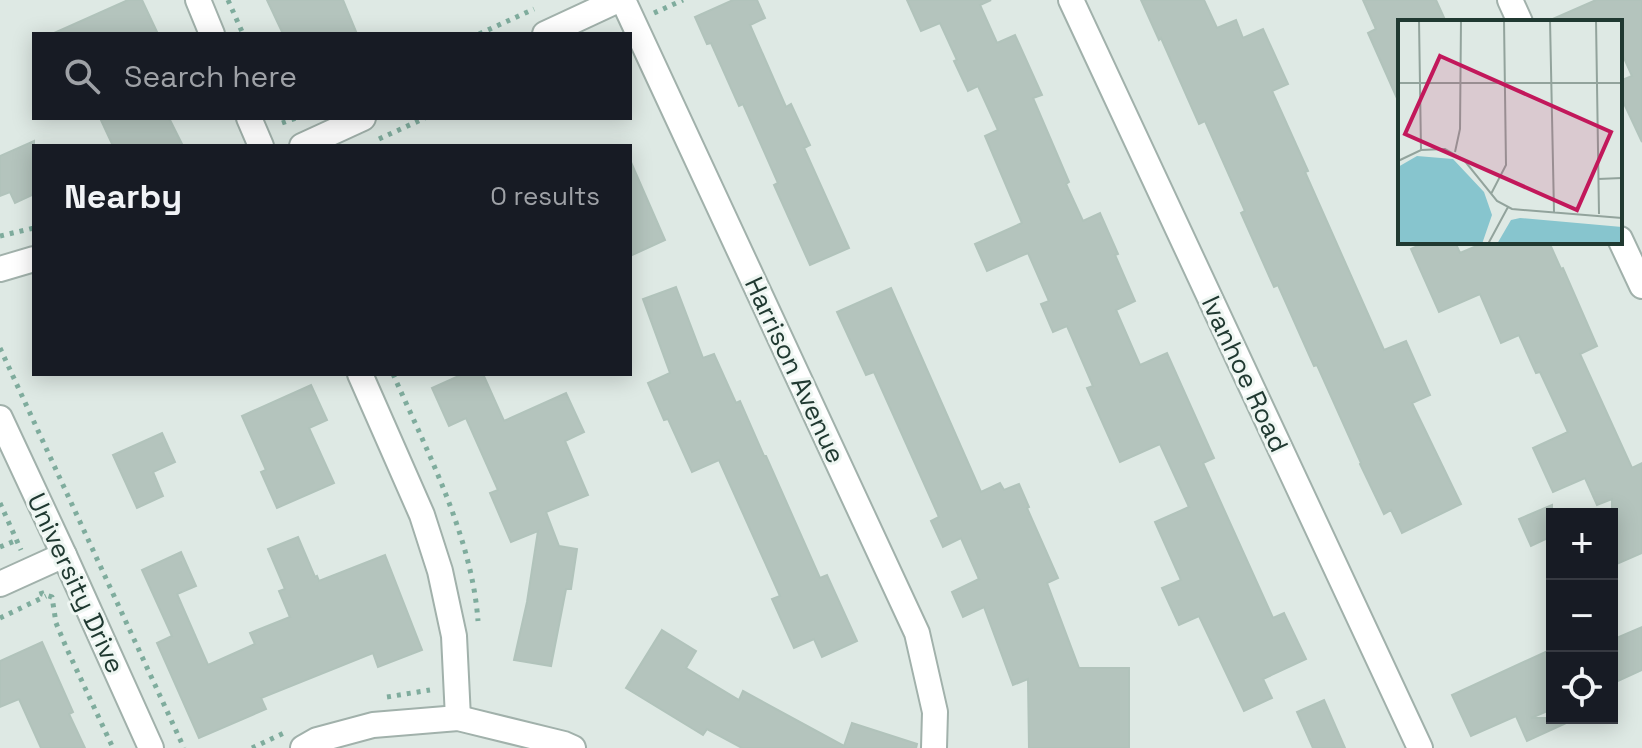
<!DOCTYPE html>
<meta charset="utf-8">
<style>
:root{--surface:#171b24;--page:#20242c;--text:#f1f3f6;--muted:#9ea1a6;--line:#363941}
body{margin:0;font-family:"Space Grotesk",sans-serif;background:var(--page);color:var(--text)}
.controls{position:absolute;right:24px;bottom:24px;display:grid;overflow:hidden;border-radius:0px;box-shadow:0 4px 20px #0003}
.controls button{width:72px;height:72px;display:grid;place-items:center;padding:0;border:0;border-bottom:2px solid var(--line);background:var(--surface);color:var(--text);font:40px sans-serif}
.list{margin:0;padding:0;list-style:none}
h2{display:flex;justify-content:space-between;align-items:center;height:104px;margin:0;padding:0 32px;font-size:34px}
h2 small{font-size:26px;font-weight:400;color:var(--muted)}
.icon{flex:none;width:44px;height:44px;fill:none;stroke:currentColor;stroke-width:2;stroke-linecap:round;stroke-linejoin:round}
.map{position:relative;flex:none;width:1642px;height:748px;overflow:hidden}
.search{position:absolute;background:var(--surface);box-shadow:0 4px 20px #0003;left:32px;top:32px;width:600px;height:88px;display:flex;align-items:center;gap:20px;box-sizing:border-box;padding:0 28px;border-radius:0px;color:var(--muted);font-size:30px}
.panel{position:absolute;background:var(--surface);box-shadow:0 4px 20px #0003;left:32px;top:144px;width:600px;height:232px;border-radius:0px}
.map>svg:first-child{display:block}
.building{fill:#b4c4bd;stroke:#b1c3bb;stroke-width:2}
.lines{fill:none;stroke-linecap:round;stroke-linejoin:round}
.minor-casing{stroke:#a1b1ab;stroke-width:28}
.path{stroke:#7fac9d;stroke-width:5;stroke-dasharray:4 6;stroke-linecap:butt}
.minor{stroke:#fff;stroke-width:24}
.labels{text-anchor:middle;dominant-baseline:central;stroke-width:6;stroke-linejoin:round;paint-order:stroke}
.street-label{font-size:26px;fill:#203931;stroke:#eef6f2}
.inset-road{fill:none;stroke:#92a39c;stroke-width:2}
.view{fill:#c2185b;fill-opacity:0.15;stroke:#c2185b;stroke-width:4}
.inset-edge{fill:none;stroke:#203931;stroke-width:4}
</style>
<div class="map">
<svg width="1642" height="748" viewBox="0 0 1642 748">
<rect width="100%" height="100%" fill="#dee9e4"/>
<g class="building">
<path d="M128,0H142L158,34H52Z"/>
<path d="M267,0H343L357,34H283Z"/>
<path d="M733,0H757L765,18L750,25L786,107L791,104L810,145L804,148L849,248L810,265L774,185L778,183L743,104L739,106L711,43L707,44L695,17Z"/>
<path d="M907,0H991L980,5L997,43L1015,35L1042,95L1033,98L1069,182L1066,184L1083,221L1100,213L1118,254L1115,255L1135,301L1116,310L1140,365L1167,353L1214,458L1203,463L1273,618L1284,613L1306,659L1263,679L1272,698L1244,711L1199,616L1179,625L1162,588L1181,580L1155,522L1189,507L1160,444L1120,462L1087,388L1093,386L1067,326L1053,332L1041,304L1049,301L1028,253L987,271L975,244L1022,223L985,136L998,130L978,86L968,91L954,61L957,60L940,23L921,31Z"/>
<path d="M1141,0H1204L1217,28L1236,20L1243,38L1263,29L1288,84L1272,91L1308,171L1305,172L1384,350L1406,341L1430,395L1412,403L1461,504L1402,533L1391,510L1384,514L1360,464L1361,463L1317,365L1314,366L1278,285L1274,287L1241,213L1245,211L1205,121L1199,124L1161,38L1159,40Z"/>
<path d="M1363,0H1436L1446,22H1400V105L1368,33L1376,29Z"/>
<path d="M1596,0H1642V142L1620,95V81L1632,76L1620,49V22H1546Z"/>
<path d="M100,118H169L183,146H113Z"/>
<path d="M34,141V194L15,203L10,192L0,196V156Z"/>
<path d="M630,160L665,240L630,256Z"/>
<path d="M1426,242H1455L1460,253L1486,242H1549L1561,269L1563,268L1597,346L1580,354L1632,468L1642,463V553L1612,566V499L1597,505L1585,478L1553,492L1533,448L1568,432L1540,372L1536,373L1519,335L1501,343L1480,294L1439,312L1411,249Z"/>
<path d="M676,287L703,358L714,354L736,403L740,401L764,456H766L820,578L827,575L857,641L822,657L814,639L794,648L772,599L780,596L719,460L692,472L668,419L664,420L648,383L670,373L643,299Z"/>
<path d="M891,288L981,492L1000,483L1004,490L1019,484L1029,507L1027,508L1058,578L1047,583L1079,668H1129V748H1029L1028,679L1013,685L984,607L963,617L952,592L979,579L961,538L943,547L931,521L939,517L874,372L866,375L837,312Z"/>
<path d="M463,374H483L504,421L566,393L584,432L565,441L588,495L546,512L559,546L577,549L571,589H566L551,666L514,660L527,602L538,531L511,542L490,493L498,490L466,418L449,426L432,388Z"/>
<path d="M311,385L327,420L309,428L334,483L277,508L261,472L266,470L242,416Z"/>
<path d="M162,433L175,462L153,472L163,496L137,508L113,455Z"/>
<path d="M1552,505V536L1531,546L1519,519Z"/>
<path d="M298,537L315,577L317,576L319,581L385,555L422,650L378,667L373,653L261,698L266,709L199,738L157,643L172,636L142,570L181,552L196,586L177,594L208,665L255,644L250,633L290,617L279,591L285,589L268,549Z"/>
<path d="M1642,627V670L1618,681L1612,668V640Z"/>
<path d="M662,630L696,651L686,668L739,700L743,691L844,746L852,723L917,744L916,748H742L707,729L703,735L626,688Z"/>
<path d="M42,642L73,712L69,714L85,748H41L19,699L0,707V661Z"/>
<path d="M1552,649V709L1531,718H1577L1527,741L1516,716L1471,736L1452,695Z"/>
<path d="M1324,700L1345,748H1313L1297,712Z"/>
</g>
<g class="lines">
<g class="minor-casing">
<g id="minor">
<path d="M198,0L212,34"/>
<path d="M623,0L917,633L935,712L934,748"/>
<path d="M1071,0L1420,748"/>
<path d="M1510,0L1520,22"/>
<path d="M545,34L618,0"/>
<path d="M249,118L261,146"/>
<path d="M302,146L363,118"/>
<path d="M1620,239L1642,286"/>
<path d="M0,269L34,259"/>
<path d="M360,374L422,515L440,571L454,636L458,718"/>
<path d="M0,418L64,555L151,748"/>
<path d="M0,584L64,555"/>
<path d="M303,748L317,740L373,725L458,718L564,744L573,748"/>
</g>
</g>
<g class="path">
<path d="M228,0L243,34"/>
<path d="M654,13L683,0"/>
<path d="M479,34L534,9"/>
<path d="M282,123L296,118"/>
<path d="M379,139L425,118"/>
<path d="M0,236L34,228"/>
<path d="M0,348L184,748"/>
<path d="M393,374C427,451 472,537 478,621"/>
<path d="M0,503L21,550"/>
<path d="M0,547L17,540"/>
<path d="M41,591L42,594L52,597L56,623L66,647L113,748"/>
<path d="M0,618L46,596"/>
<path d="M387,697L430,690"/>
<path d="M252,748L284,733"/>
</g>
<use href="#minor" class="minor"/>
</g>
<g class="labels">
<g class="street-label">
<text transform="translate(795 370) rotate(65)">Harrison Avenue</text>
<text transform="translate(1245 374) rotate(65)">Ivanhoe Road</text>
<text transform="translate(76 583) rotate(65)">University Drive</text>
</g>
</g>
<g transform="translate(1398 20)">
<rect width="224" height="224" fill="#dee9e4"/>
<path d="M19,136L55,139L86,172L94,195L84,224H0V147ZM122,198L224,207V224H99L113,200Z" fill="#87c5ce"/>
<path class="inset-road" d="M21,0L23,130M152,0L156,192M198,0L201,194M0,63H224M57,132L62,109L63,0M0,141L23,130L47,129L66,140L99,181L114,189L224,198M200,159L224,158M93,174L108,145L106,0M90,224L110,187"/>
<path class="view" d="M42,36L213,112L179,190L7,114Z"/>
<rect width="224" height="224" class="inset-edge"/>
</g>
</svg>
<div class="controls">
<button>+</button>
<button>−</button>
<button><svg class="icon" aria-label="locate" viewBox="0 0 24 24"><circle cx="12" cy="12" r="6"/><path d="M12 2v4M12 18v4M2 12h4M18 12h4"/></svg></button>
</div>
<div class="search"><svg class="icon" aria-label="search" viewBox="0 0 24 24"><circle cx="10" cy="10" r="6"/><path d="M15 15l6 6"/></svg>Search here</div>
<section class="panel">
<h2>Nearby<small>0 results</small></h2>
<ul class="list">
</ul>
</section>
</div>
